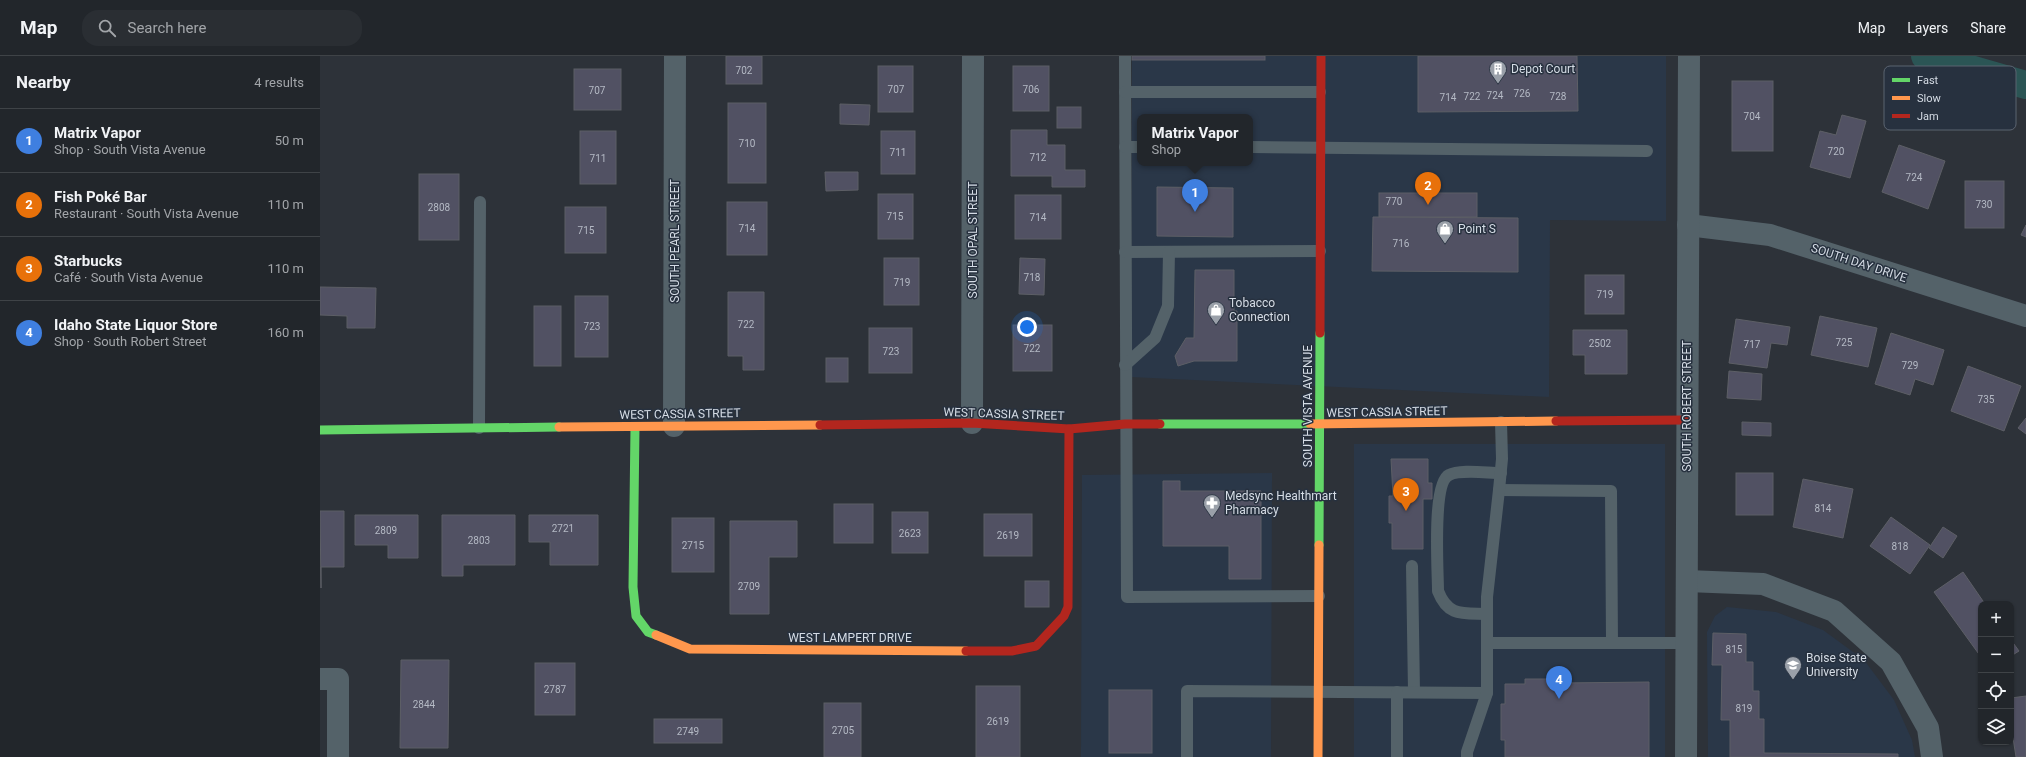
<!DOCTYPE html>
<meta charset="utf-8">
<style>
:root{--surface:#22262b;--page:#2a2e33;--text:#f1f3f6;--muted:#a2a5a9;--line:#3f4347;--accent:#9aa0a9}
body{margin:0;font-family:Roboto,sans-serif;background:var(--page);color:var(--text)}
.controls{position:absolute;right:12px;bottom:12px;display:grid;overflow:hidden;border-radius:8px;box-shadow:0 1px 3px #0004}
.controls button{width:36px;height:36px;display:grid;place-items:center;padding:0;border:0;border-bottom:1px solid var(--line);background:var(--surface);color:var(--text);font:20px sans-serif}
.you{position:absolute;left:707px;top:271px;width:14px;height:14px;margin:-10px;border:3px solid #fff;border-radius:50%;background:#1a73e8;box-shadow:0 0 0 6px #1a73e833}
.badge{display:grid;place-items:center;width:26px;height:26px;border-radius:50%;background:var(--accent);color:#fff;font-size:13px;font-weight:700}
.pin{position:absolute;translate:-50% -33px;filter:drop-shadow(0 1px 2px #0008)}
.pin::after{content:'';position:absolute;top:21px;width:14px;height:12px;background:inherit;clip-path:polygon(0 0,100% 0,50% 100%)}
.popup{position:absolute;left:817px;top:58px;width:116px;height:52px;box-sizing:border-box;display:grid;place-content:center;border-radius:8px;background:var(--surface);filter:drop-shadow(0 1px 3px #0005);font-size:13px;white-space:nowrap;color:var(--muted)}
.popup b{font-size:15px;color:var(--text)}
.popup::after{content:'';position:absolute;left:50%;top:100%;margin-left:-8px;border:8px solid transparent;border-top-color:var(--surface)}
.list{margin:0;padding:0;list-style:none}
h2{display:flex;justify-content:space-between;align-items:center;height:52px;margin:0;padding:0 16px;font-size:17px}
h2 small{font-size:13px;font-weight:400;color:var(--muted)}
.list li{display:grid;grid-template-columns:26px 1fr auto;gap:12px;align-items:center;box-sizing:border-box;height:64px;padding:0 16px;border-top:1px solid var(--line)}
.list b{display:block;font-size:15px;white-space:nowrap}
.list p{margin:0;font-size:13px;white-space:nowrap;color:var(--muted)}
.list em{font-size:13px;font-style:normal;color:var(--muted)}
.icon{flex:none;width:22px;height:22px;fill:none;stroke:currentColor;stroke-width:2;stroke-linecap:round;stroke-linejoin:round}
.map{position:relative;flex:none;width:1706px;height:701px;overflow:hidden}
header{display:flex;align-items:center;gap:24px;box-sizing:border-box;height:56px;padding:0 20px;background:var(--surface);border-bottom:1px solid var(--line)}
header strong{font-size:19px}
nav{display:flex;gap:22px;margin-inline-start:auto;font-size:14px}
.search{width:280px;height:36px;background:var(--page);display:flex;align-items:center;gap:10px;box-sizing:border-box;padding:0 14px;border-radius:16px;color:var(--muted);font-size:15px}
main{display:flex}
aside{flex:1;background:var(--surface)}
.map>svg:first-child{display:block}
.built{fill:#2a3748;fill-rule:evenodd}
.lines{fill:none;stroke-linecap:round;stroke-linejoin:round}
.canal{stroke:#2b5555;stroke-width:28}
.building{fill:#515163;stroke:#5d5f66}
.lane{stroke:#546269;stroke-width:12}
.street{stroke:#546269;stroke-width:22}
.fast{stroke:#63d668;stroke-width:9}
.slow{stroke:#ff974d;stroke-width:9}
.jam{stroke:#b3261e;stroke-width:9}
.labels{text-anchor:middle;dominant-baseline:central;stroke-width:3;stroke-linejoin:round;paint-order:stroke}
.number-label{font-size:10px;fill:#b4b9c4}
.poi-label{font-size:12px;fill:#d5dce5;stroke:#27313f;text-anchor:start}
.street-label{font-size:12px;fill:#d5dce5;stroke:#27313f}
.key{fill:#27313f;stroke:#5b6471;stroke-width:1}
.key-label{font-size:11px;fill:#d5dce5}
</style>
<header>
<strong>Map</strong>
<div class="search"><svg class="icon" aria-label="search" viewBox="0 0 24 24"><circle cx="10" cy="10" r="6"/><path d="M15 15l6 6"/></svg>Search here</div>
<nav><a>Map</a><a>Layers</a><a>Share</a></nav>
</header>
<main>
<aside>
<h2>Nearby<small>4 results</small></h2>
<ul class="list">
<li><span class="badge" style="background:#3f7fe0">1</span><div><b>Matrix Vapor</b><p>Shop · South Vista Avenue</p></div><em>50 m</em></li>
<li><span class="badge" style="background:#e8710a">2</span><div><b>Fish Poké Bar</b><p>Restaurant · South Vista Avenue</p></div><em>110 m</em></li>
<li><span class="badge" style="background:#e8710a">3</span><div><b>Starbucks</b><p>Café · South Vista Avenue</p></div><em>110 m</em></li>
<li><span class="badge" style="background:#3f7fe0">4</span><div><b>Idaho State Liquor Store</b><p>Shop · South Robert Street</p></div><em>160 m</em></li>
</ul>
</aside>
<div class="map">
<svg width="1706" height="701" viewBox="0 0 1706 701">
<rect width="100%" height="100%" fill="#2d3239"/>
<g class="built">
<path d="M812,0H1346V165L1230,164L1229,341L811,321ZM820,61H930V107H820Z"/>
<rect x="1034" y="388" width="311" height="313"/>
<path d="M952,417L951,701H761L762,419Z"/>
<path d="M1407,551L1456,556L1503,574L1544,604L1574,644L1592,684L1595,701H1388L1387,576L1395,560Z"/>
</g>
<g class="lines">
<path class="canal" d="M1605,0L1706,29"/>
</g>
<g class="building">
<rect x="406" y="0" width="36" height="28"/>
<rect x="812" y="0" width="133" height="4"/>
<path d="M1098,0H1257L1258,55L1098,56Z"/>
<rect x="558" y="10" width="35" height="46"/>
<rect x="693" y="10" width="36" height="45"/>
<rect x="254" y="13" width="47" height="41"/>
<rect x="1412" y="25" width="41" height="70"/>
<rect x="408" y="47" width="38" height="80"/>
<path d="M520,48L550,49L549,69L520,68Z"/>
<rect x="737" y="51" width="24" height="21"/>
<path d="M1522,59L1546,65L1530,122L1490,111L1500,75L1516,79Z"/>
<path d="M691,74H727V89H745V114H765V131H732V120H691Z"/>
<rect x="260" y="75" width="36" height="53"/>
<rect x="561" y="75" width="34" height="43"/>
<path d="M1579,89L1625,105L1608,153L1562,136Z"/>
<path d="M505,116H538V134L506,135Z"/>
<rect x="99" y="118" width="40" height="66"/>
<rect x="1645" y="125" width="39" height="47"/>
<path d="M837,131L913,132V181L837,180Z"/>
<rect x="1059" y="137" width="98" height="24"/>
<rect x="558" y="138" width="35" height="45"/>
<rect x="695" y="139" width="46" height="44"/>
<rect x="407" y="146" width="40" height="53"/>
<rect x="245" y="151" width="41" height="46"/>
<path d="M1053,161L1198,162V216L1052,215Z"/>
<path d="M1706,169V181L1701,179Z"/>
<rect x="564" y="202" width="35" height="47"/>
<path d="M700,202L725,203L724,239L699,238Z"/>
<path d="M875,214H914V255H917V305H874L858,310L855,300L866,282H874Z"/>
<rect x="1265" y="219" width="39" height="39"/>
<path d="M0,231L56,232L55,272H27V260L0,259Z"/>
<path d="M408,236H444V314H423V300H408Z"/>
<rect x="255" y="240" width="33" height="61"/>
<rect x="214" y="250" width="27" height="60"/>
<path d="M1500,260L1557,272L1548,311L1491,299Z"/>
<path d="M1416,263L1470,271L1467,289L1451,287L1447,312L1409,307Z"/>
<rect x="693" y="269" width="39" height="46"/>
<rect x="549" y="272" width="43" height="45"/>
<path d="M1253,274H1307V318H1265V299H1253Z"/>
<path d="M1571,277L1624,294L1613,329L1595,323L1590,339L1555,328Z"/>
<rect x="506" y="302" width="22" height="24"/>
<path d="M1648,310L1701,330L1684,375L1631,355Z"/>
<path d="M1409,315L1442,318L1441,344L1407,342Z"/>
<path d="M1706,362V378L1698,372Z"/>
<path d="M1422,366L1451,367V380L1422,379Z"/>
<path d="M1071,403H1108V427H1112V443H1103V493H1072V467H1069V440H1073Z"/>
<rect x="1416" y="417" width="37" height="42"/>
<path d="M1483,423L1533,433L1523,482L1473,471Z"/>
<path d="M843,425H860V435H941V523H909V490H843Z"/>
<rect x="514" y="448" width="39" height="39"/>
<path d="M0,455H24V511H1V532Z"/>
<rect x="572" y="456" width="36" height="41"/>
<rect x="664" y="458" width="48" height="42"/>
<path d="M35,459H98V502H68V489H35Z"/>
<path d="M122,459H195V509H143V520H122Z"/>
<path d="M209,459H278V509H230V486H209Z"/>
<path d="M1571,461L1610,489L1590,518L1550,490Z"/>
<rect x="352" y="462" width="42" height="54"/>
<path d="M410,465H477V501H449V558H410Z"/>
<path d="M1623,471L1637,480L1623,502L1609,492Z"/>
<path d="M1643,516L1665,548H1661V601L1614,536Z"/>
<rect x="705" y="525" width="24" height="26"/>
<path d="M1393,577L1426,578V606H1433V635H1439V663H1444V697L1578,698V701H1410V664H1401L1402,609H1392Z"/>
<path d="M1691,584L1699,595L1691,600Z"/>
<path d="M81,604H129L128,692H80Z"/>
<rect x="215" y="607" width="40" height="52"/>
<path d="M1205,623H1242V627L1329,626V701H1185V684H1181V648H1185V628H1205Z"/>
<rect x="656" y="630" width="44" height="71"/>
<rect x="789" y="634" width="43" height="63"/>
<path d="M1706,640V701H1696L1691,669V642Z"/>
<rect x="504" y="647" width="37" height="54"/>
<rect x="334" y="663" width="68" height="24"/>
</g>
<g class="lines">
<g class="lane">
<path d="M805,0L807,541L999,540"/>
<path d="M805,36H1000"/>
<path d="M805,91H820"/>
<path d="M930,91L1327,95"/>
<path d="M805,196L1000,195"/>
<path d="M805,309L835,282L848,250L849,196"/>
<path d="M159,372L160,146"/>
<path d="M1179,434L1291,435L1292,587"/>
<path d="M1092,510L1094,636"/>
<path d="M1167,558C1143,557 1128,561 1118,535C1118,515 1112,427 1129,419C1140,413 1167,417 1181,417"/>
<path d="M1167,587H1366"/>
<path d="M867,701V635L1167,637"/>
<path d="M1077,701V636"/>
<path d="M1147,701V696L1167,637V541L1179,434L1182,403L1181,366"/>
</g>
<g class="street">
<path d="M1368,169L1450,179L1706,260"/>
<path d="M652,367L653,0"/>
<path d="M354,370L355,0"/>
<path d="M1367,525L1443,528L1514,555L1571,606L1608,672L1612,701"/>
<path d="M0,623H18V701"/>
<path d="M1366,701L1369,0"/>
</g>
<g class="fast">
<path d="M840,368H990"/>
<path d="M315,371L313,531L316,560L328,576L336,579"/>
<path d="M0,374L239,371"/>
<path d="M999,489L1000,277"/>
</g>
<g class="slow">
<path d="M990,368L1236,365"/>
<path d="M239,371L500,369"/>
<path d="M336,579L370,593L646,595"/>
<path d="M998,701L999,489"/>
</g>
<g class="jam">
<path d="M1000,277L1001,0"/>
<path d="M1236,365L1367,364"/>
<path d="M500,369L652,367L749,373L805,368H840"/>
<path d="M646,595H692L716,590L744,560L748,551L749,373"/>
</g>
</g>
<defs>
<g id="building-pin" transform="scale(0.9)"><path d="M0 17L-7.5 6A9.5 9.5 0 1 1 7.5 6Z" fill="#9aa0a9" stroke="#27313f"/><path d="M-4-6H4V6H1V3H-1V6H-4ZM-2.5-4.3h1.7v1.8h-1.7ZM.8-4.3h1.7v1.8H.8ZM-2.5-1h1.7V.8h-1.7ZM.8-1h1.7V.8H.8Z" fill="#fff"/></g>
<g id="shop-pin" transform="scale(0.9)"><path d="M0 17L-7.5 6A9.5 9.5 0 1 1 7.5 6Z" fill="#9aa0a9" stroke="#27313f"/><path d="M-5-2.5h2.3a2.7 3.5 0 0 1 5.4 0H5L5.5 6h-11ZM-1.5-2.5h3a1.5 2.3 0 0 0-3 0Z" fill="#fff"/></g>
<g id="pharmacy-pin" transform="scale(0.9)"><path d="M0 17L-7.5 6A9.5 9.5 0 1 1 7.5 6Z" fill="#9aa0a9" stroke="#27313f"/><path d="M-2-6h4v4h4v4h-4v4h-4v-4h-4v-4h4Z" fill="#fff"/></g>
<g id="university-pin" transform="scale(0.9)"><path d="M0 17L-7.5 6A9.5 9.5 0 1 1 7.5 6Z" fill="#9aa0a9" stroke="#27313f"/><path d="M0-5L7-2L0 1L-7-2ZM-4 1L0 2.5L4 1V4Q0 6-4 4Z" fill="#fff"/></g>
</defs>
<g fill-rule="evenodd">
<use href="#building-pin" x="1178" y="13"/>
<use href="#shop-pin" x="1125" y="173"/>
<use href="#shop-pin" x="896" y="254"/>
<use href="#pharmacy-pin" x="892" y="447"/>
<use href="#university-pin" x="1473" y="609"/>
</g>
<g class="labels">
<g class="number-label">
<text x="424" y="14">702</text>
<text x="576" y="33">707</text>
<text x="711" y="33">706</text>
<text x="277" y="34">707</text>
<text x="1202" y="37">726</text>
<text x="1175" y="39">724</text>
<text x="1152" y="40">722</text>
<text x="1238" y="40">728</text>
<text x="1128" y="41">714</text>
<text x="1432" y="60">704</text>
<text x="427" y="87">710</text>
<text x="1516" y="95">720</text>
<text x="578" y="96">711</text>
<text x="718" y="101">712</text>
<text x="278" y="102">711</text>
<text x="1594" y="121">724</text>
<text x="1074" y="145">770</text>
<text x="1664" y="148">730</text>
<text x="119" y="151">2808</text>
<text x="575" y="160">715</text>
<text x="718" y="161">714</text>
<text x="427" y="172">714</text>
<text x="266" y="174">715</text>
<text x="1081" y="187">716</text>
<text x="712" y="221">718</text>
<text x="582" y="226">719</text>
<text x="1285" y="238">719</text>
<text x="426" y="268">722</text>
<text x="272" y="270">723</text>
<text x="1524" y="286">725</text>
<text x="1280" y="287">2502</text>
<text x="1432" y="288">717</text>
<text x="712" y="292">722</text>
<text x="571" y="295">723</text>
<text x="1590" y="309">729</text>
<text x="1666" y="343">735</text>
<text x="1503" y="452">814</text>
<text x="243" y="472">2721</text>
<text x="66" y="474">2809</text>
<text x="590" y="477">2623</text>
<text x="688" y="479">2619</text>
<text x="159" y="484">2803</text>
<text x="373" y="489">2715</text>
<text x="1580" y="490">818</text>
<text x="429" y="530">2709</text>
<text x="1414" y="593">815</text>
<text x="235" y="633">2787</text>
<text x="104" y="648">2844</text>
<text x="1424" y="652">819</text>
<text x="678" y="665">2619</text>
<text x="523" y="674">2705</text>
<text x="368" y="675">2749</text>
</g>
<g class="poi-label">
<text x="1191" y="13">Depot Court</text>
<text x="1138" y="173">Point S</text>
<text x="909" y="247">Tobacco<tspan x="909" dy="14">Connection</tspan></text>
<text x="905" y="440">Medsync Healthmart<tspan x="905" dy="14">Pharmacy</tspan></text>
<text x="1486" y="602">Boise State<tspan x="1486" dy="14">University</tspan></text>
</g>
<g class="street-label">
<text transform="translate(653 184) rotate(-90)">SOUTH OPAL STREET</text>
<text transform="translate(355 185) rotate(-90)">SOUTH PEARL STREET</text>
<text transform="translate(1539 207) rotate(18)">SOUTH DAY DRIVE</text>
<text transform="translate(988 350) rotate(-90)">SOUTH VISTA AVENUE</text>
<text transform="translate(1367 350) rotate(-90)">SOUTH ROBERT STREET</text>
<text transform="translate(1067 356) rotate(-1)">WEST CASSIA STREET</text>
<text transform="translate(360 358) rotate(-1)">WEST CASSIA STREET</text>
<text transform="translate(684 358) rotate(2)">WEST CASSIA STREET</text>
<text x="530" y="582">WEST LAMPERT DRIVE</text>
</g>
</g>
<rect x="1564" y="10" width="132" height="64" rx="6" class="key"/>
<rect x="1572" y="22" width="18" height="4" fill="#63d668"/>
<rect x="1572" y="40" width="18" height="4" fill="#ff974d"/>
<rect x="1572" y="58" width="18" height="4" fill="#b3261e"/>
<g class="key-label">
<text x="1597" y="28">Fast</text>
<text x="1597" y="46">Slow</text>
<text x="1597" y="64">Jam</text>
</g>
</svg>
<div class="controls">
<button>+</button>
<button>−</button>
<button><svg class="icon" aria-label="locate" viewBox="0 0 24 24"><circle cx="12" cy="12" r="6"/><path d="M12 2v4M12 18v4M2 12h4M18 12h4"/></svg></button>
<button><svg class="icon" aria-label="layers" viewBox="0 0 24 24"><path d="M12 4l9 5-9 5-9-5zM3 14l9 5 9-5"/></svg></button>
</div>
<div class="you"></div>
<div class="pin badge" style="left:875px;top:156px;background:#3f7fe0">1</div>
<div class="popup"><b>Matrix Vapor</b>Shop</div>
<div class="pin badge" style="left:1108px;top:149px;background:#e8710a">2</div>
<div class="pin badge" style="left:1086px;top:455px;background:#e8710a">3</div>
<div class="pin badge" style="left:1239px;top:643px;background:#3f7fe0">4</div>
</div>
</main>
